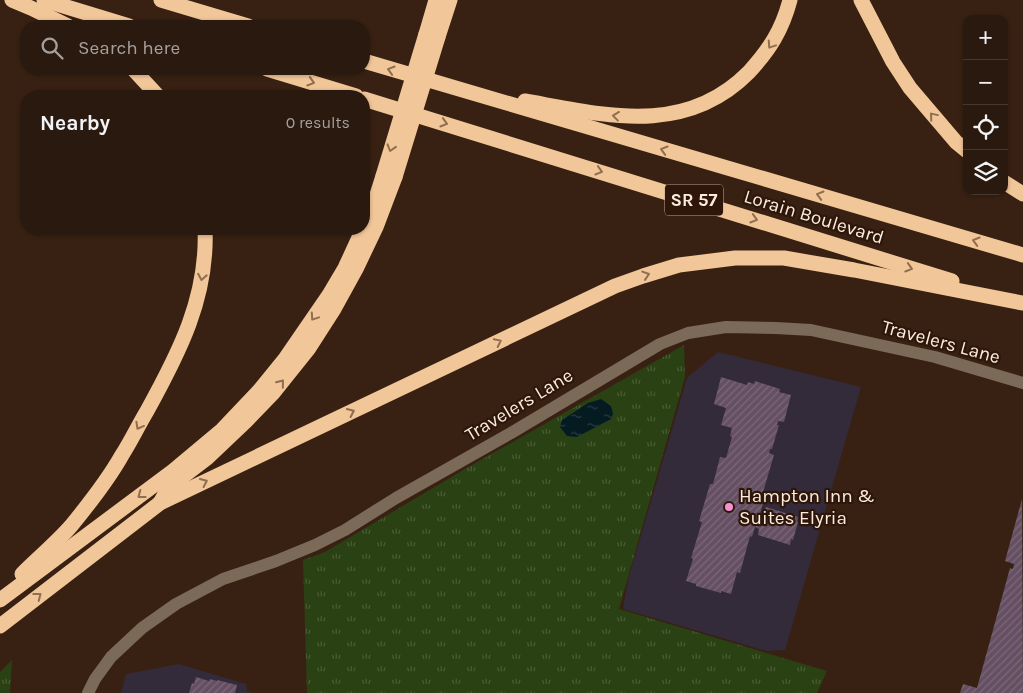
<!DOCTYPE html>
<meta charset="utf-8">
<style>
:root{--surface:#2a190e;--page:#322217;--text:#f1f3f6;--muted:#a5a09e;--line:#46382e}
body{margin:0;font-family:Karla,sans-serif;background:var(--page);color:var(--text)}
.controls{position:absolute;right:15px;top:15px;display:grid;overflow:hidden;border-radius:10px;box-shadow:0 1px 4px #0004}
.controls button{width:45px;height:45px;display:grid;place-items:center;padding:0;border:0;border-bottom:1px solid var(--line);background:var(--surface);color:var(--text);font:25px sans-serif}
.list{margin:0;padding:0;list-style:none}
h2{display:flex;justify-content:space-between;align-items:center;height:65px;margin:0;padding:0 20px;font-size:21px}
h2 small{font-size:16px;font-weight:400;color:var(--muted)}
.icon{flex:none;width:28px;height:28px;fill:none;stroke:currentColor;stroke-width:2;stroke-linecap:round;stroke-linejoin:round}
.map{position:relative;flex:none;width:1023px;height:693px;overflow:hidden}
.search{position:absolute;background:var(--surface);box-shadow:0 1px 4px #0004;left:20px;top:20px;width:350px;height:55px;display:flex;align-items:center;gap:12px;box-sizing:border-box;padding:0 18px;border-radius:20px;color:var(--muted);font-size:19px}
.panel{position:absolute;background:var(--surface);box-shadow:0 1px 4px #0004;left:20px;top:90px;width:350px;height:145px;border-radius:20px}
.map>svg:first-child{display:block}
.commercial{fill:#332b3a}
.grass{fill:url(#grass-tufts)}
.water{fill:url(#water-ripples)}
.building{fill:url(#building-hatch)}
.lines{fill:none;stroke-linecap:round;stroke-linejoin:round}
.street{stroke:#7b6a58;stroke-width:12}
.highway{stroke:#f1c698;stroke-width:15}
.highway-bridge{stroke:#f1c698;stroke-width:15}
.oneway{stroke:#906e50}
.poi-dot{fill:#f491d4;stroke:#2e1708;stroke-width:2}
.labels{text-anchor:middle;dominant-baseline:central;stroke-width:4.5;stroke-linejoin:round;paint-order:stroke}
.shield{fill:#2e1708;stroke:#beaba0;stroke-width:1}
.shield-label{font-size:18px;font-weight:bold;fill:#fbebe1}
.street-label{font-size:19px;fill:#fbebe1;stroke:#2e1708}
.poi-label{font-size:19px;fill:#fbebe1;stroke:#2e1708;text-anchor:start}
</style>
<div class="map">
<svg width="1023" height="693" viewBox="0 0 1023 693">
<defs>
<pattern id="grass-tufts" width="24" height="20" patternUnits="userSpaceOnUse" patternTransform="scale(1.25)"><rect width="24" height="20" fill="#2a4113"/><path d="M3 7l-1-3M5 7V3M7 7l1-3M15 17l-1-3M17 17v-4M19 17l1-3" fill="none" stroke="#4a5d35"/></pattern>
<pattern id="water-ripples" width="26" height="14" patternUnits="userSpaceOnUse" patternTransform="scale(1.25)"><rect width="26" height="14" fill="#051b22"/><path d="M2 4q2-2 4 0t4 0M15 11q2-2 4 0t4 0" fill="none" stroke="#2a3c42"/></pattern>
<pattern id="building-hatch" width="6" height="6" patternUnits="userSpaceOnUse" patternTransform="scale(1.25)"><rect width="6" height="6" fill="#654f63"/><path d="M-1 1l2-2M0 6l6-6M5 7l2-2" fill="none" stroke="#7c6879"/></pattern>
</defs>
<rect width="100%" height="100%" fill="#382112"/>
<g class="commercial">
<path d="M718,352L861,387L785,650L767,651L623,609L628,580L687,378Z"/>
<path d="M179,664L246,684L247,691L252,693H121L126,674Z"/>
</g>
<g class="grass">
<path d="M684,345L685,377L619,609L827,671L817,693H307L303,560L325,552L465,469Z"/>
<path d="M12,660L10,693H0V672Z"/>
</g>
<path class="water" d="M601,399L611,406L613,414L611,419L577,437L567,436L560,427L562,420L588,403Z"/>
<g class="building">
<path d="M721,377L747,385L748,382L754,384L755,381L780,389L779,392L791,395L784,422L778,421L777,425H779L772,449H770L769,453L774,455L761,499H764L760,514L763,515L766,507L798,517L797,522H798L793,540L791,539L790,545L758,535L759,529L755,527L752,537L750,536L740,573L737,572L731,594L721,591V593L696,586V584L686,581L693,559L691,558L702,522L699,521L710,484H713L720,457L726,458L732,437L730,436L732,428L721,425L726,408L714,404Z"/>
<path d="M1022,499L1023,693H960L963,684L977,688L1010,568L1013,569L1014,564L1005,561Z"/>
<path d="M196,677L209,681L210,679L217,681V680L237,685L235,693H189L192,683L194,684Z"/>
</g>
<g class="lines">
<path class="street" d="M88,693L95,679L111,657L142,628L176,604L223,579L276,561L315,545L345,530L396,498L511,433L660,344L688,333L726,327L776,328L811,330L935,357L1023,383"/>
<g class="highway">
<path d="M12,0L31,8L68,26"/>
<path d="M44,0L129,26"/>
<path d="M161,0L248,26"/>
<path d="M861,0L893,62L910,88L956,142L967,151"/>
<path d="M426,34L436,0"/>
<path d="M438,37L450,0"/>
<path d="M364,61L1023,255"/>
<path d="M133,69L158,96"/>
<path d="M267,69L356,96"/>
<path d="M364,99L952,281"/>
<path d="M525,101C605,115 685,137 749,72C770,49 782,30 790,0"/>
<path d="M1004,182L1023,194"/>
<path d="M364,228L374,204L383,176"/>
<path d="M160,503L169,487L207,458L246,421L273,393L309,348L334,309L356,269L376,227L395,177"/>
<path d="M22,574C38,558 56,543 71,526C89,504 108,480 122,455C131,441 138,426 147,411C179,353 208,297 205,229"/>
<path d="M0,600L173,471L222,430L259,391L285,359L329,295L345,268L363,229"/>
<path d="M0,626L160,503L615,286L643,276L679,265L735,258H784L854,270L1022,303"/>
</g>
<g class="highway-bridge">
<path d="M383,176L426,34"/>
<path d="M395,177L438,37"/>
</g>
</g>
<defs><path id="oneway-chevron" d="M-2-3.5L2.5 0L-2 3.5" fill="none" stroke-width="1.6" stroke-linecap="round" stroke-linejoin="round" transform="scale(1.25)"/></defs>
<g class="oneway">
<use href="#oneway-chevron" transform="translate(771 45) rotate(124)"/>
<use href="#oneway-chevron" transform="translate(391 70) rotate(-163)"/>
<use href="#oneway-chevron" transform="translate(311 82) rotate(17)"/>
<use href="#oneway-chevron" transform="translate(616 116) rotate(-173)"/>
<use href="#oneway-chevron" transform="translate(933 116) rotate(-130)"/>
<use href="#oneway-chevron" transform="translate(444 123) rotate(17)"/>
<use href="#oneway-chevron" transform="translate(391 148) rotate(107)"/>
<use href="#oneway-chevron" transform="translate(664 150) rotate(-164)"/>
<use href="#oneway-chevron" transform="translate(599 171) rotate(17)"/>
<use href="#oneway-chevron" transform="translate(820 195) rotate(-164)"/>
<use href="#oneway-chevron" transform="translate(754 219) rotate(17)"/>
<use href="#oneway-chevron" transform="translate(976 241) rotate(-164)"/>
<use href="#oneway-chevron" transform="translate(909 268) rotate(17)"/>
<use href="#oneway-chevron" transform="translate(646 275) rotate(-18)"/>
<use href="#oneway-chevron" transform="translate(202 277) rotate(100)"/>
<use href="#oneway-chevron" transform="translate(314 317) rotate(124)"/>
<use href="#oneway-chevron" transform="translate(498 342) rotate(-26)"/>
<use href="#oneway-chevron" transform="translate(281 383) rotate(-51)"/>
<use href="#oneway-chevron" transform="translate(351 412) rotate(-25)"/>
<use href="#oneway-chevron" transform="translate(139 426) rotate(119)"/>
<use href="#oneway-chevron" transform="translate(204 482) rotate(-25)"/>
<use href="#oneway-chevron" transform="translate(141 495) rotate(143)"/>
<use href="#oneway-chevron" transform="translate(38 596) rotate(-38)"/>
</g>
<circle class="poi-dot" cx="729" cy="507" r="5"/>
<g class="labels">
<rect class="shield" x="665" y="184.5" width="58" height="31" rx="4"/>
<g class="shield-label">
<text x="694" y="200">SR 57</text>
</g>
<g class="street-label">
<text transform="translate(814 217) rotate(17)">Lorain Boulevard</text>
<text transform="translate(941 342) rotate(15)">Travelers Lane</text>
<text transform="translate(519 405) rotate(-31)">Travelers Lane</text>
</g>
<g class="poi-label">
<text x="739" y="496">Hampton Inn &amp;<tspan x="739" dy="22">Suites Elyria</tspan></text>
</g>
</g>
</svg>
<div class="controls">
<button>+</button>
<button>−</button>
<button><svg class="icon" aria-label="locate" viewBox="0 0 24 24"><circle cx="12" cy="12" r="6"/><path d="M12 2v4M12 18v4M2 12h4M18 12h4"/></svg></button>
<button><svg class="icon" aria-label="layers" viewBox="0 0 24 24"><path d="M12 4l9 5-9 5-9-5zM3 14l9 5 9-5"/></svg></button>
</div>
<div class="search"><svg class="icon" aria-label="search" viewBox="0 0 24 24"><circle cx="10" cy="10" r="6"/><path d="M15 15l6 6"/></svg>Search here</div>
<section class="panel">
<h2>Nearby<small>0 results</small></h2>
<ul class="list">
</ul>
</section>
</div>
